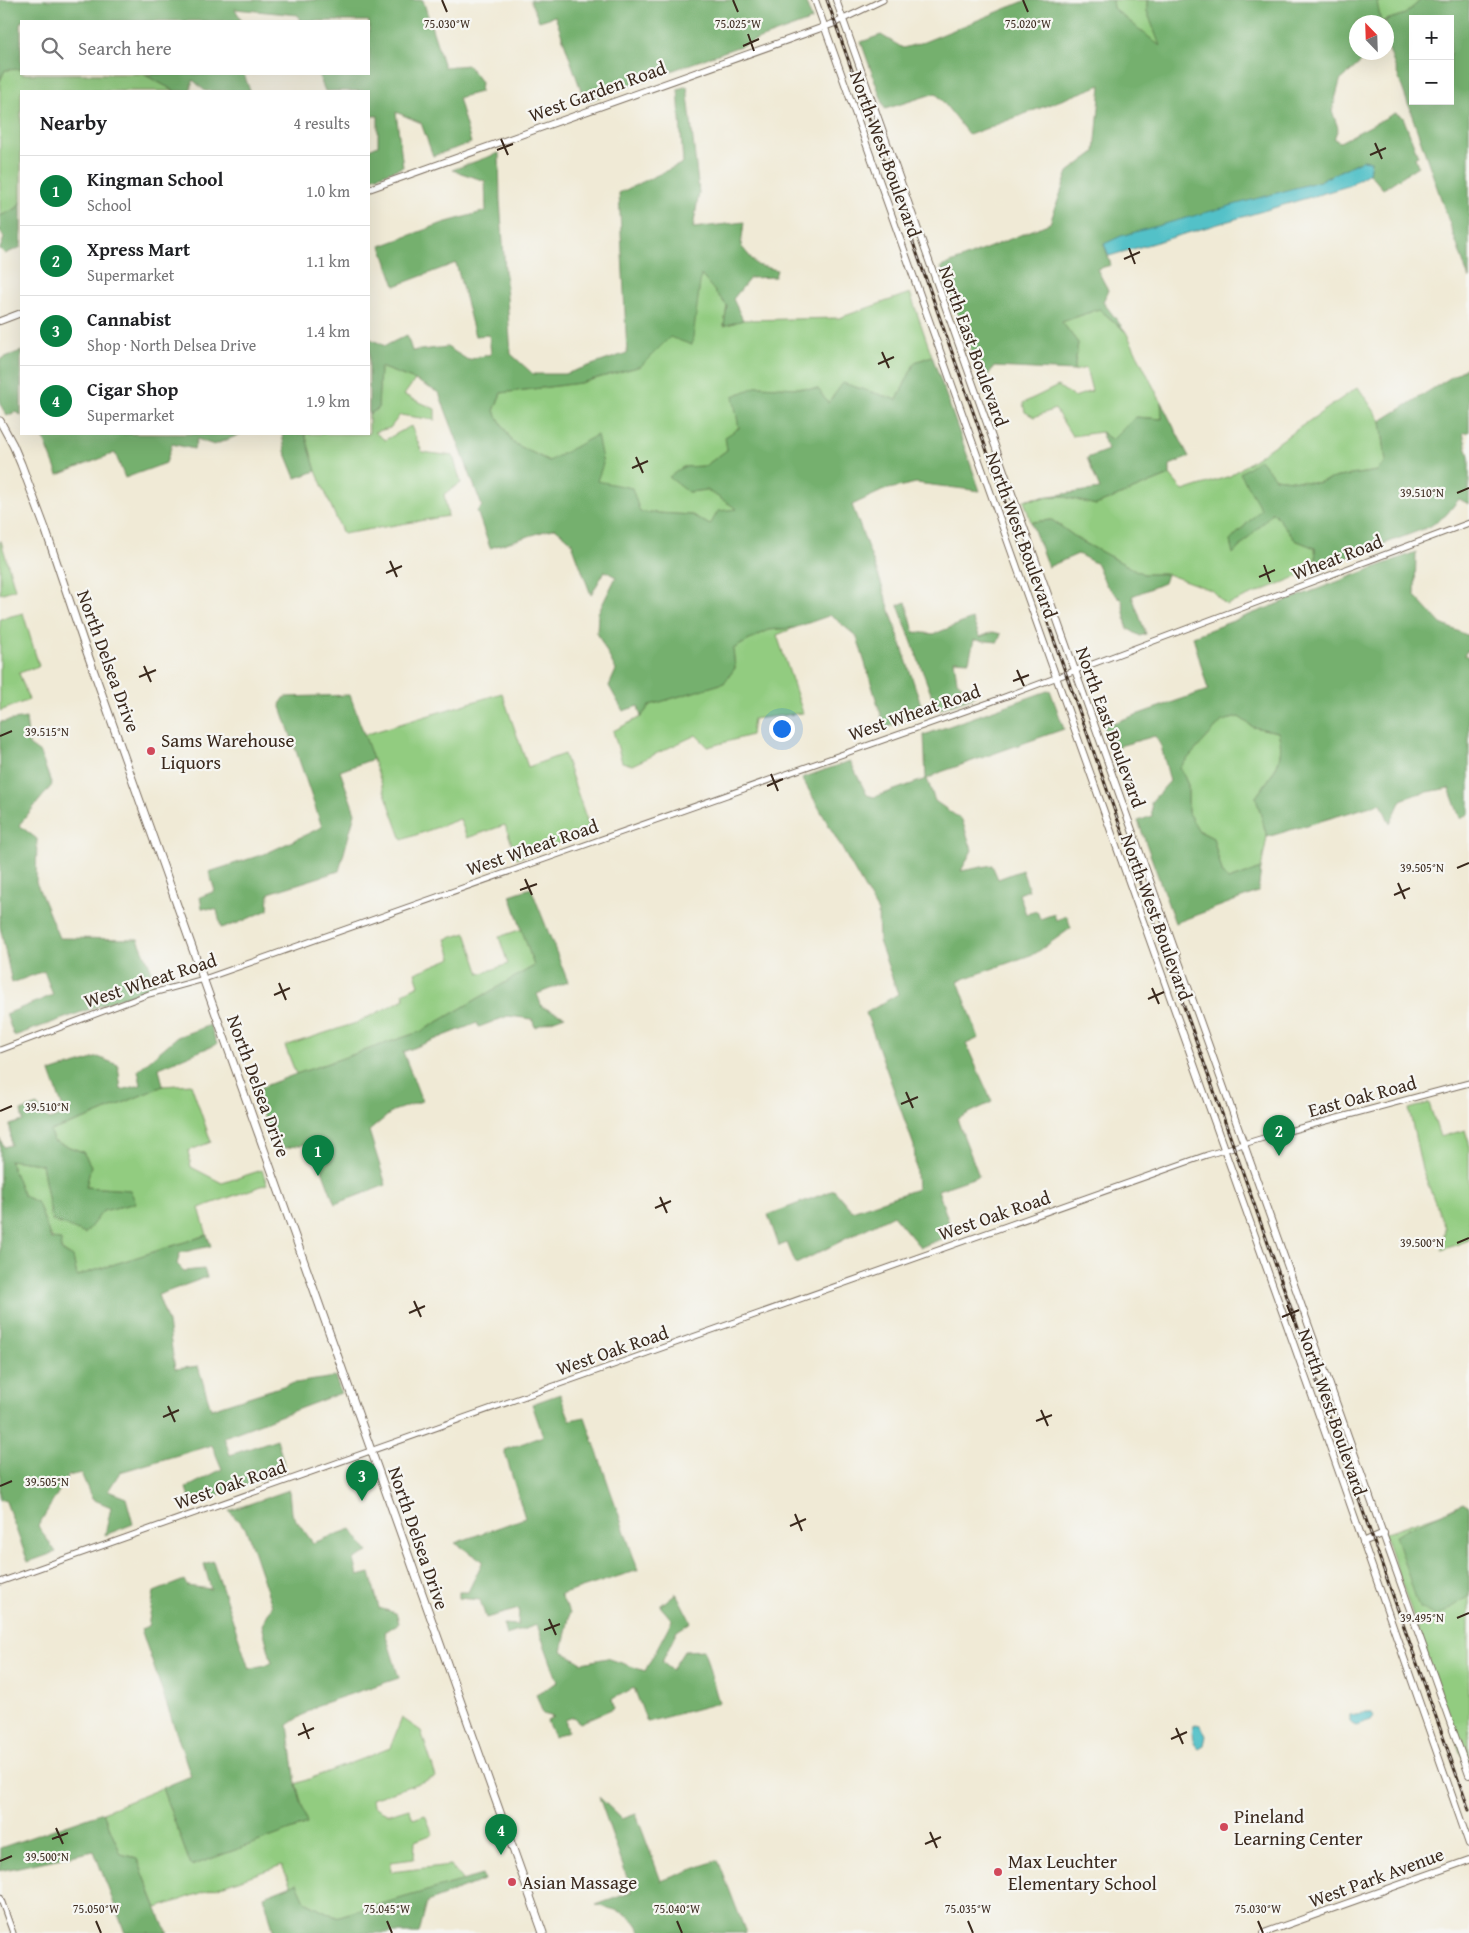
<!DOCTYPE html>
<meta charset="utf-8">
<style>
:root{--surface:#fff;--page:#f6f6f6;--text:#202124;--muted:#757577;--line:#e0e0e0;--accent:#0b8043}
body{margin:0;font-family:"Gentium Book Plus",serif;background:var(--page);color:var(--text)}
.controls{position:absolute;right:15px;top:15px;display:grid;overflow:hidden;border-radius:0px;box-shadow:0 5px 20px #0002}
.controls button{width:45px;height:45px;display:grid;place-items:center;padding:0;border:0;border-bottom:1px solid var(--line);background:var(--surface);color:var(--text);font:25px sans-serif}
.compass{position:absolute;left:1349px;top:15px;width:45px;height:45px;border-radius:50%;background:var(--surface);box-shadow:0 5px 20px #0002;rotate:337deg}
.you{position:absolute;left:781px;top:728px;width:18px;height:18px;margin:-12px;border:4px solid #fff;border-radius:50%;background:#1a73e8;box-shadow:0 0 0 8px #1a73e833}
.badge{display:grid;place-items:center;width:32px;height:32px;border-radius:50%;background:var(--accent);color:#fff;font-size:16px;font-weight:700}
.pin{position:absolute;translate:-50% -41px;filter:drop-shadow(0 1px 2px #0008)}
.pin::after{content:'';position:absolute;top:26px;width:18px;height:15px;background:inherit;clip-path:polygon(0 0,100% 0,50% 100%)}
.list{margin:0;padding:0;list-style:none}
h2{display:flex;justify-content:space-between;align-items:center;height:65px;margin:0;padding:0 20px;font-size:21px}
h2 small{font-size:16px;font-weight:400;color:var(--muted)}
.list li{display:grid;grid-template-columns:32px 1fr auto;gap:15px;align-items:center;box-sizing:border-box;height:70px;padding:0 20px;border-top:1px solid var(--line)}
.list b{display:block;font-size:19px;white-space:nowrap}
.list p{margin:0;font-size:16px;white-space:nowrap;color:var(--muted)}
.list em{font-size:16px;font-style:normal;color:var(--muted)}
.icon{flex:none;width:28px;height:28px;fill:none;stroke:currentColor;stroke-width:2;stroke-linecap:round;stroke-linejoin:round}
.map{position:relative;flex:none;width:1469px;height:1933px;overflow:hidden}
.search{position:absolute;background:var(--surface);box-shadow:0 5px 20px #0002;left:20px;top:20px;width:350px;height:55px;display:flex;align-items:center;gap:12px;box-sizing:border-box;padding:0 18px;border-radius:0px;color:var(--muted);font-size:19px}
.panel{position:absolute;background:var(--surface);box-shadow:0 5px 20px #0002;left:20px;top:90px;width:350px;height:345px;border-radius:0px}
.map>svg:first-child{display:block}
.green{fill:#92cc80;stroke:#667b4f}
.forest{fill:#75b06e;stroke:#586d46;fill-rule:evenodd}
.water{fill:#53c1c8;stroke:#477673}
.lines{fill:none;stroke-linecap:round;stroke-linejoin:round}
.tertiary-casing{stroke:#7a6d5e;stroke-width:7}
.secondary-casing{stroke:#7a6d5e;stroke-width:8}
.primary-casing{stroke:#7a6d5e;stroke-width:9}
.tertiary{stroke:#fff;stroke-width:5}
.secondary{stroke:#fff;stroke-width:6}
.primary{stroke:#fff;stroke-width:7}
.rail-casing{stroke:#3b2a1e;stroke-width:3}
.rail{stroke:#f6f6f2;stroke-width:1;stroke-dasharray:4;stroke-linecap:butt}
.ticks{fill:none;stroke:#3b2a1e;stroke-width:2}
.poi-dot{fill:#d1495b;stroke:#f6f6f2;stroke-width:2}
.labels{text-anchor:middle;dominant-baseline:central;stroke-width:4.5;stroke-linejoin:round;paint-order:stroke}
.street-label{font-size:19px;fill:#3b2a1e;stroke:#f6f6f2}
.poi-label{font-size:19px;fill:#3b2a1e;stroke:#f6f6f2;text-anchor:start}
.ticks-label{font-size:12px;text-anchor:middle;fill:#3b2a1e;stroke:#f6f6f2;stroke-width:4.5;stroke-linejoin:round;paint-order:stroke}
</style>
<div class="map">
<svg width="1469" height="1933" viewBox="0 0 1469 1933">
<rect width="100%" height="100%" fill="#f6f6f2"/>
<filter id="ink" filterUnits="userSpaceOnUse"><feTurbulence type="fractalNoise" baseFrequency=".02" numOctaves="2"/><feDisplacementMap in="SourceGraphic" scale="10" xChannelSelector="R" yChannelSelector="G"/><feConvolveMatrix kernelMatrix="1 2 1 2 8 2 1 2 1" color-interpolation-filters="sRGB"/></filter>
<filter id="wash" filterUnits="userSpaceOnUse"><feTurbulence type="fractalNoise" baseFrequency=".0096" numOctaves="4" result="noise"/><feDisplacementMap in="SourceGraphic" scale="20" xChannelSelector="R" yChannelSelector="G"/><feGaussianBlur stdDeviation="1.12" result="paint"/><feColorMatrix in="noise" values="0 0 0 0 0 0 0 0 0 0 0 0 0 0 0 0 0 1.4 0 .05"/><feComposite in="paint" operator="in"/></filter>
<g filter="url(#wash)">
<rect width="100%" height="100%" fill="#f0ead6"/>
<g class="green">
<path d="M1112,0H1147V11L1161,47L1113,8Z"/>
<path d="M1387,0H1421L1405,14L1380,22L1376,2Z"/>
<path d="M21,69V74H143L175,91H21V201L17,208L0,216V81L5,70Z"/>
<path d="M701,274L727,306L724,326L743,320L839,318L910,293L932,356L915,362L897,400L844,384L828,404L818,389L758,386L727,450L705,466L683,467L688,492L707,490L738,509L710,525L692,515L640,512L597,481L549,461L513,443L494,411L501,393L580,383L641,366L670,337Z"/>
<path d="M1099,309L1126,332L1161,402L1163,419L1135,417L1112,440L1101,432L1072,436L1055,409L1034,417L1025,412L1023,403L1058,386L1074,397L1092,391L1086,368L1074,371L1078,343L1062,322Z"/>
<path d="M380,367L415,380L404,395L435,409V420L400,415L390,428L374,432L385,440L411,426L422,452L453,456L461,483L444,494L448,516L343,534L316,471L305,434H369V414L378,409Z"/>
<path d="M1358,387L1381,421L1386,462L1377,471L1338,477L1316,483L1275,478L1261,509L1230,541L1234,553L1273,511L1295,540L1315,548L1317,569L1226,605L1211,590L1167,574H1143L1081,541L1052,520L1031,522L1024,500L1061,496L1096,505L1170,475L1183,491L1230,476Z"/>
<path d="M0,541H1L15,589L0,594Z"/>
<path d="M23,613L39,666L19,673L29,700L0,711V619Z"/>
<path d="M794,628L777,635L803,713L753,719L751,735L708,747L696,735L632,765L622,762L613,731L641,717L650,705L724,683L735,668L733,649L768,630Z"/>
<path d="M502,693L528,767L564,754L591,832L517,858L505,825L467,838L460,819L402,840L364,735Z"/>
<path d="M1239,717L1253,727L1278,732C1287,761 1271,775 1256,797L1267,837L1261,869L1228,880L1223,875L1213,838L1199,831L1188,813V785L1180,767L1222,721Z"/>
<path d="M522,929L534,966L422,1031L296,1074L285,1046L356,1023L405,999L403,993L419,985L415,973L452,958L446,939L466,933L480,974L508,964L499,937Z"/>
<path d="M191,1084L211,1142L188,1151L191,1167L222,1183L262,1170L267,1184L199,1208L207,1235L77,1276L73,1257C49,1244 47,1227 38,1203L24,1196L9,1160L42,1164L52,1220L85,1233L103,1211L135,1203L130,1190L86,1187L91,1166L83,1152L53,1141L50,1131L88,1118L163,1086Z"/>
<path d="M1429,1103L1440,1137L1465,1130L1469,1143V1240L1442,1250L1445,1228L1422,1169L1409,1109Z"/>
<path d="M1469,1510V1775L1384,1533L1448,1511Z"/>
<path d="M402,1718L421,1731L436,1777L372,1799L373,1806L389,1814L409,1808L413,1819L425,1815L433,1834L415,1841L414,1859L391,1862V1872L450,1865L463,1881L336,1917L305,1901L297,1884L291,1886L282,1865L157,1908L137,1858L121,1854L103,1812L162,1788L191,1866L307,1824L296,1784L390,1748Z"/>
</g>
<g class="forest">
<path d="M0,0H423L444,67L468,65L481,82L480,92L458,98L471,143L433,156L421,123L396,112L403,167L369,179V149L378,145V116H369V91H325L318,74H369V21H300L298,15L235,9L242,21H21V69L5,70L0,81Z"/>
<path d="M530,0H805L812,20L585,102L555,16L539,21Z"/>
<path d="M1027,0H1112L1113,8L1160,46L1147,11V0H1387L1377,2L1381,22L1405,14L1421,0H1469V279L1387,44L1386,22H1356V52L1371,53L1340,81L1332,111L1338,128L1334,139L1340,142L1395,113L1403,117L1418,156L1415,157L1418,166L1383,189L1369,173L1371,161L1362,160L1320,181L1104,244L1111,265L1097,269L1108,290L1103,302L1126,332L1099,309L1062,322L1078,343L1074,371L994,367L985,379H981L941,267L1050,223L1068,172L1095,152L1101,85L969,135L936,93L885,109L861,42L881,35L903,48L924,42ZM1413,19H1450V101H1413Z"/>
<path d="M143,74H244L250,91H205L193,80L190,91H175Z"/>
<path d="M687,86L699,193L693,228L744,222L741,246L757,265L777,270L775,277L750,278L733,299L743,320L724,326L727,306L701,275L692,345L670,337L641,366L580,383L501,393L494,411L513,443L549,461L597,435L603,464L597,481L632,488L640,512L692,515L710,525L718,511L737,509L707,490L688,492L669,477L683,467L705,466L727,450L725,437L739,428L733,396L758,386L818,389L828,403L843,383L897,400L915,362L932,356L980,491L916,483L884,490L852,505L880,580L924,714L885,728L857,637L831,615L794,628L768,630L733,649L735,668L724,683L650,705L641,717L638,706L623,711L609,686L616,670L597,633L598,613L616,577L605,571L591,595L571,541L555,528L490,548L477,511L482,506L439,393L415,380L380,367L378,409L369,414V338L385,346L407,335L412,351L447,347L468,360L491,354L489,335L475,336L456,263L395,286L381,246L443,223L486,211L485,181L452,170L499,153L500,200L511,354L533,374H565L627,353L619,193L683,163L678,89Z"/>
<path d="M21,201V247L5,254L0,249L4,238L0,231V216L17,208Z"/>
<path d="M21,351V415L15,412L7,416L0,404V359Z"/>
<path d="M1469,366V432L1463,433L1469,457V504L1459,499L1446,515L1429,527L1317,569L1315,548L1295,540L1273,512L1233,554L1230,541L1261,509L1240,473L1260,459L1275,478L1316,483L1338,477L1377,471L1386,462L1381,421Z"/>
<path d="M1161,402L1189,457L1170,465V475L1096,505L1061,496L1027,499L1100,489L1087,458L1108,450L1101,432L1112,440L1135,417L1162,419Z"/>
<path d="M42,434H241L214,445L197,439L194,449L172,444L166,463L125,478L115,453L58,475Z"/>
<path d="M282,434H305L316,471L296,478L285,451Z"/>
<path d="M1052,520L1081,541L1143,574H1167L1164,583L1132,596L1146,634L1140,636L1127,628L1122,601L1106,585L1097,564L1078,554L1048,567L1031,522Z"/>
<path d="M1416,552L1415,596L1441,624L1469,636V648L1464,655L1469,657V814L1460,818L1449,788L1417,794L1401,800L1390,824L1381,803L1267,837L1256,797C1271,775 1287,761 1278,732L1253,727L1239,717L1222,721L1180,767L1188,785V813L1199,831L1213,838L1223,875L1228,880L1261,869L1258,892L1175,923L1138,821L1152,816L1151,802L1170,781L1161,746L1155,736L1112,748L1104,726L1208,690L1193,636Z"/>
<path d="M906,602L914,632L934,634L972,619L980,637L993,632L1001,634L998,642L974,640L969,661L954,660L957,681L975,696L937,710L898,605Z"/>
<path d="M1050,690L1064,729L941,772L927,779L935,801L962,820L972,850L961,871L992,865L998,879L1022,870L1029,890L1019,894L1026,914L1037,911L1040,919L1054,914L1056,920L1067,916L1071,928L1036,953L958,981L979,1038L966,1044L992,1102L957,1119L979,1176L938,1190L953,1235L920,1247L893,1215L796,1264L787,1243L779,1246L768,1215L834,1190L852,1211L917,1189L914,1146L866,1013L898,994L879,941L878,912L802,778L850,761L867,795L874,797L926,779L924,735Z"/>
<path d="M350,695L373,759L340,771L355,813L339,871L269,893L268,910L238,923L221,928L217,910L202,908L200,897L215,891L209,872L267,853L322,827L280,704L285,697Z"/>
<path d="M26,718L29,745L40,753L52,785L19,825L37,839L36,882L59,938L138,939L158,985L14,1036L6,1014L53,995L44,971L12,983L0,926V722Z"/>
<path d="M531,888L568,982L537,994L542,1007L565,1016L535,1027L532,1019L508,1016L479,1027L477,1023L403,1052L422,1101L393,1111L369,1131L386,1185L335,1204L312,1143L275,1150L254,1090L296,1074L422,1031L534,966L510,895Z"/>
<path d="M210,1025L217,1044L159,1068L163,1086L88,1118L50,1131L53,1141L83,1152L91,1166L86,1187L130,1190L136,1203L103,1211L85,1234L52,1220L42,1164L9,1160L24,1196L38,1203L51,1239L61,1240V1250L73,1257L77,1276L207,1235L211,1246L180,1253L177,1264L184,1271L204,1269L207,1277L158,1295L168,1323L175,1369L198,1366L211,1409L289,1384L335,1377L341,1393L224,1437L230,1455L277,1439L286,1471L191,1504L186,1488L222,1469L212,1445L120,1472L108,1491L126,1498L133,1524L105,1535L111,1507L92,1499L81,1473L68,1476L38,1526L56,1552L28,1562L5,1499L0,1500V1139L4,1147L11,1145L10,1125L23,1121L21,1111L37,1105L49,1120L65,1114L50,1072C66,1066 82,1064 98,1057L118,1065L121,1090L141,1085L138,1070L177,1037Z"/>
<path d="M560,1394L570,1420L585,1417L638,1570L560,1595L570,1613L562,1651L582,1663L607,1658L645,1671L672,1620L660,1606L676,1593L691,1622L677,1631L662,1662L672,1670L684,1651L704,1650L719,1703L647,1722L634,1688L612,1699L614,1708L580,1723L573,1717L565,1720L568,1731L554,1737L547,1721L554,1717L543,1714L536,1694L558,1682L537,1625L506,1635L503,1624L518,1625L519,1609L486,1618L480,1600L459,1598V1592H468L483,1561L455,1543L525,1518L504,1450L543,1436L532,1404Z"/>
<path d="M289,1490L291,1513L313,1543L351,1529L368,1552L354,1559L358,1576L370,1573L379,1608L396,1613L399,1623L385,1632L399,1678L318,1705L288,1725L296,1784L307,1824L191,1866L162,1788L191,1776L141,1629L148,1626L154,1592L184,1580L187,1586L211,1589L204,1564L213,1561L249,1669L272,1663L262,1625L272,1606L246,1529L229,1511Z"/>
<path d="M1463,1503L1469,1507V1596L1438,1617L1419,1608L1395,1535Z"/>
<path d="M599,1797L622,1819L636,1814L661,1881L718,1860L746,1933H713L712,1931L707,1933H641C634,1912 615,1910 596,1905L632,1892Z"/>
<path d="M103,1812L121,1854L137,1858L164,1927L169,1933H125L94,1851L0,1871V1848Z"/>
<path d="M482,1875L484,1880L427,1902L419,1933H274L264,1896L297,1883L305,1901L336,1917Z"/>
</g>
<g class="water">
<path d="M1362,160L1371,161L1369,173L1348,186L1109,256L1104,244L1121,236L1320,181Z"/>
<path d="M1367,1712H1371L1374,1716L1371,1720L1356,1725L1350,1722V1715Z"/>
<path d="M1195,1724L1201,1725L1206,1736L1204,1745L1199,1748C1192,1743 1190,1731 1195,1724Z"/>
</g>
</g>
<g filter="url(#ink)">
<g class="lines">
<g class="tertiary-casing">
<g id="tertiary">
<path d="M835,23L883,0"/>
<path d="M0,1050L149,994L204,979L991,702L1469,523"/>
<path d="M0,1582L1207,1155L1270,1136L1469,1083"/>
<path d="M0,1897L13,1933"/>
</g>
</g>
<g class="secondary-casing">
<g id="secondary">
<path d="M815,0L1321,1421L1469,1844"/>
<path d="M836,0L1469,1775"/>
<path d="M369,189L835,23"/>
<path d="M0,321L21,313"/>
<path d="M1363,1542L1384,1533"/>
<path d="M1264,1933L1469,1860"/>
</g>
</g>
<g class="primary-casing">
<path id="primary" d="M0,421L13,445L21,464L45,528L83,641L543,1933"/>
</g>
<use href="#tertiary" class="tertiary"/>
<use href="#secondary" class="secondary"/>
<use href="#primary" class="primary"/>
<g class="rail-casing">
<path id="rail" d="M827,0L1469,1810"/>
</g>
<use href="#rail" class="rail"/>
</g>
</g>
<path class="ticks" d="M442,0L447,12M733,0L738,12M1023,0L1028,12M748,34L754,51M743,46L759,39M501,139L508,155M1375,143L1382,159M497,150L513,144M1370,155L1386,148M1129,248L1135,264M1124,259L1140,252M882,352L889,368M878,364L894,357M636,457L643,473M632,468L648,461M1457,493L1469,488M390,561L397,577M1264,565L1270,582M386,573L402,566M1259,577L1275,570M144,666L151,682M1017,670L1024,686M139,677L156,670M1013,681L1029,675M0,736L12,731M771,774L778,791M767,786L783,779M1457,868L1469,863M525,879L532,895M1398,883L1405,899M520,890L537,884M1394,895L1410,888M279,983L286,1000M1152,988L1159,1004M274,995L290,988M1148,999L1164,992M906,1092L913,1108M901,1104L918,1097M0,1111L12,1106M660,1197L667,1213M655,1208L671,1201M1457,1243L1469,1238M414,1301L421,1317M1287,1305L1294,1322M409,1313L425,1306M1282,1317L1299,1310M168,1406L175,1422M1041,1410L1048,1426M163,1417L179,1410M1036,1421L1052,1415M0,1486L12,1481M795,1514L802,1531M790,1526L806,1519M1457,1618L1469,1613M549,1619L556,1635M544,1630L560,1624M303,1723L309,1739M1176,1728L1183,1744M298,1735L314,1728M1171,1739L1187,1732M56,1828L63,1844M930,1832L937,1848M52,1839L68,1833M925,1844L941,1837M0,1861L12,1856M96,1921L101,1933M387,1921L392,1933M677,1921L682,1933M968,1921L973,1933M1258,1921L1263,1933"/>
<g class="poi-dot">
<circle cx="151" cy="751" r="5"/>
<circle cx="1224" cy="1827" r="5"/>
<circle cx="998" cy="1872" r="5"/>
<circle cx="512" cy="1882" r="5"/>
</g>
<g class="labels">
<g class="street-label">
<text transform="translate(597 91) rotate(-20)">West Garden Road</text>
<text transform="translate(886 154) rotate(70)">North West Boulevard</text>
<text transform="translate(974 346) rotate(70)">North East Boulevard</text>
<text transform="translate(1022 535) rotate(70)">North West Boulevard</text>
<text transform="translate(1337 557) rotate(-21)">Wheat Road</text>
<text transform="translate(109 661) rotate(70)">North Delsea Drive</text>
<text transform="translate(914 712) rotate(-19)">West Wheat Road</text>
<text transform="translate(1111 727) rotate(70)">North East Boulevard</text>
<text transform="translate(532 847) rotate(-19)">West Wheat Road</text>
<text transform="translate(1157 917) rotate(70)">North West Boulevard</text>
<text transform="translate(150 980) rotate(-18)">West Wheat Road</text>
<text transform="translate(259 1086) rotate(70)">North Delsea Drive</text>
<text transform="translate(1362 1096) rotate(-15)">East Oak Road</text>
<text transform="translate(994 1215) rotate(-19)">West Oak Road</text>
<text transform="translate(612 1350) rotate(-19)">West Oak Road</text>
<text transform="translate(1333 1412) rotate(71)">North West Boulevard</text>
<text transform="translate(230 1484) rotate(-19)">West Oak Road</text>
<text transform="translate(419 1538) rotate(71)">North Delsea Drive</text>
<text transform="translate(1376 1877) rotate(-20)">West Park Avenue</text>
</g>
<g class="poi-label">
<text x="161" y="740">Sams Warehouse<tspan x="161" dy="22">Liquors</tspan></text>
<text x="1234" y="1816">Pineland<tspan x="1234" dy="22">Learning Center</tspan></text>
<text x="1008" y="1861">Max Leuchter<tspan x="1008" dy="22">Elementary School</tspan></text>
<text x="522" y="1882">Asian Massage</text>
</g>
</g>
<g class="ticks-label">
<text x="447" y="28">75.030°W</text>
<text x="738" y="28">75.025°W</text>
<text x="1028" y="28">75.020°W</text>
<text x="1422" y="497">39.510°N</text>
<text x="47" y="736">39.515°N</text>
<text x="1422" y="872">39.505°N</text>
<text x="47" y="1111">39.510°N</text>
<text x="1422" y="1247">39.500°N</text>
<text x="47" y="1486">39.505°N</text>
<text x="1422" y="1622">39.495°N</text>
<text x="47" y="1861">39.500°N</text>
<text x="96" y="1913">75.050°W</text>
<text x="387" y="1913">75.045°W</text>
<text x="677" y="1913">75.040°W</text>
<text x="968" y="1913">75.035°W</text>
<text x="1258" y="1913">75.030°W</text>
</g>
</svg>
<div class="controls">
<button>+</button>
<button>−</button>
</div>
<svg class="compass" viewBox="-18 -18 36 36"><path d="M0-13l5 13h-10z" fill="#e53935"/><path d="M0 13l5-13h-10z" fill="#757577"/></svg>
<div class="you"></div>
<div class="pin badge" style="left:318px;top:1176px">1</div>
<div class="pin badge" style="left:1279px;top:1156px">2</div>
<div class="pin badge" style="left:362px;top:1501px">3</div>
<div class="pin badge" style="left:501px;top:1855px">4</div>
<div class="search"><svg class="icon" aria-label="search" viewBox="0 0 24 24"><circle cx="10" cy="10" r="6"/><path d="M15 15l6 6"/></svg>Search here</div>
<section class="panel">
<h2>Nearby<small>4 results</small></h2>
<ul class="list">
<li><span class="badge">1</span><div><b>Kingman School</b><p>School</p></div><em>1.0 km</em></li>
<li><span class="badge">2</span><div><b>Xpress Mart</b><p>Supermarket</p></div><em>1.1 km</em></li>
<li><span class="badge">3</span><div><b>Cannabist</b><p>Shop · North Delsea Drive</p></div><em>1.4 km</em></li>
<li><span class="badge">4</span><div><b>Cigar Shop</b><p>Supermarket</p></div><em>1.9 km</em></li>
</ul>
</section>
</div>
